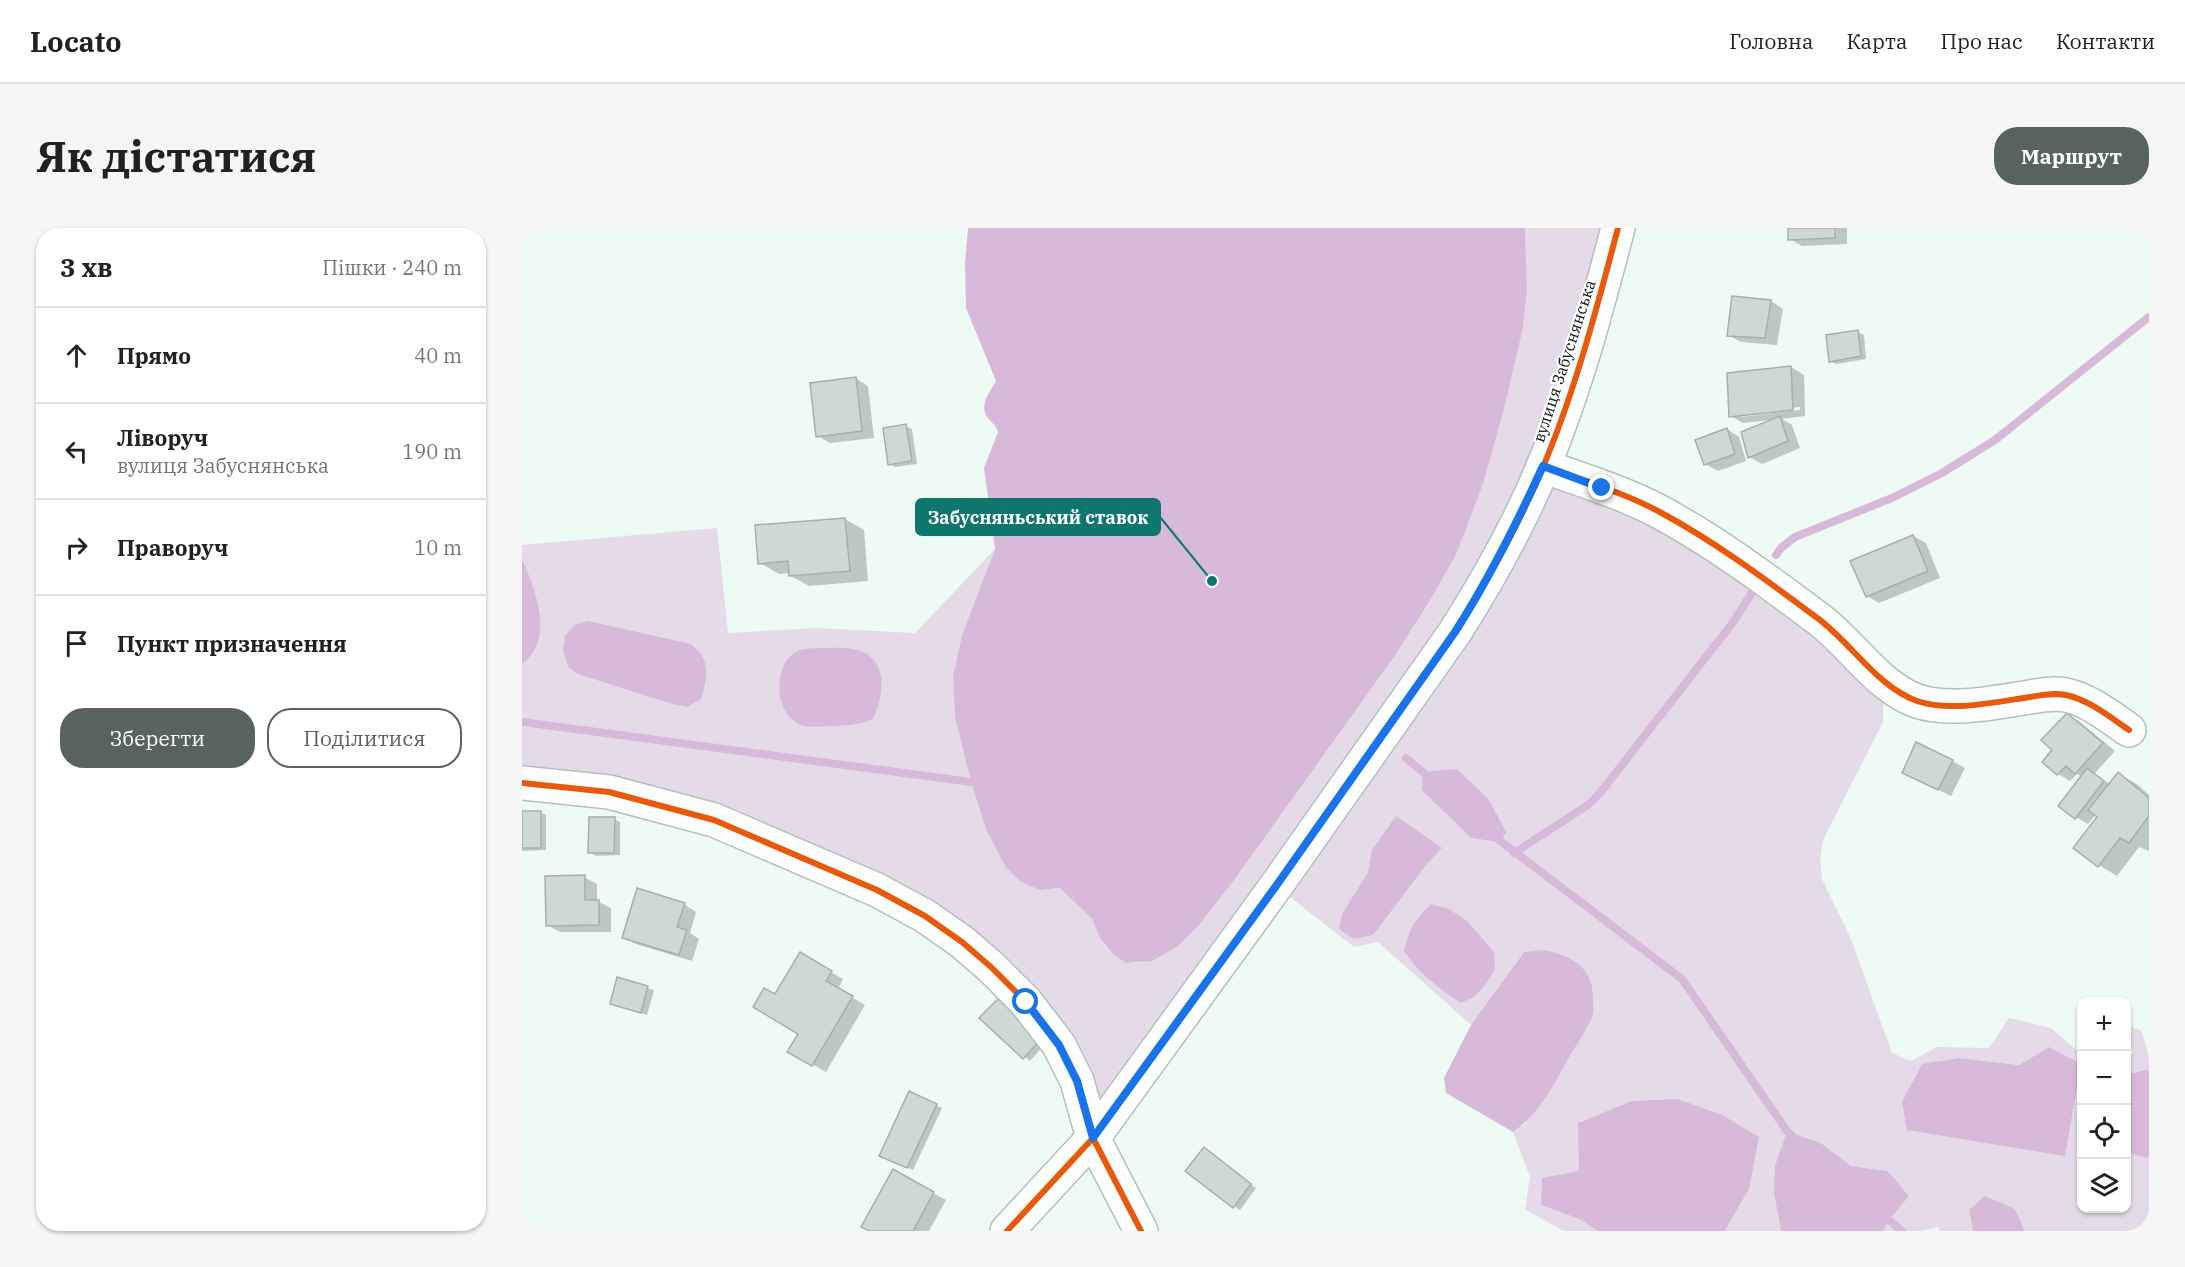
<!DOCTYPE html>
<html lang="uk">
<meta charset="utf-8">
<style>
:root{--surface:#fff;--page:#f6f6f6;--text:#202124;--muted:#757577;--line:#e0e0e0;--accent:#58635e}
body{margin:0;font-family:"IBM Plex Serif",serif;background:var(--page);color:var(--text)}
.controls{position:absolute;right:18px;bottom:18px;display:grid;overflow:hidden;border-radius:12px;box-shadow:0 2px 4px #0004}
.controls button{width:54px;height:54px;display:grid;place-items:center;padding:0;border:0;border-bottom:2px solid var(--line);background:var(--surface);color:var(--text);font:30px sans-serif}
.stop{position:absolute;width:18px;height:18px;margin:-14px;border:4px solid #1a73e8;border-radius:50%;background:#fff}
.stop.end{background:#1a73e8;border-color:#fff;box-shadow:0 2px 6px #0008}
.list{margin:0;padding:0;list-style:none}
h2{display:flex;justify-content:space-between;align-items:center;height:78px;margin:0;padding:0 24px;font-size:26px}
h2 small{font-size:20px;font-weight:400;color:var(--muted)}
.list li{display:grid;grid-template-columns:39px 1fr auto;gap:18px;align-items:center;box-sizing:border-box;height:96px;padding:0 24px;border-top:2px solid var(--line)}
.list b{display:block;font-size:22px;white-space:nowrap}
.list p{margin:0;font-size:20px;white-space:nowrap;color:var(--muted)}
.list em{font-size:20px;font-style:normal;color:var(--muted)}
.actions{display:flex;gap:12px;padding:18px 24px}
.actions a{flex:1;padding:14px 0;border:2px solid var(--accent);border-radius:24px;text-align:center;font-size:21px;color:var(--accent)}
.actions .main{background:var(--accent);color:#fff}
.icon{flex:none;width:33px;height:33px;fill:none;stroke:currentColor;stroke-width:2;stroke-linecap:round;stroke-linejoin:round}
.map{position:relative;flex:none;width:1627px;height:1003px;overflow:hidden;border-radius:24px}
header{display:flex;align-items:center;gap:36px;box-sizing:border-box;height:84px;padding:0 30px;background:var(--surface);border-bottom:2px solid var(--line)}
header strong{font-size:28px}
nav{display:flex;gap:33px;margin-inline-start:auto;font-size:21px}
.intro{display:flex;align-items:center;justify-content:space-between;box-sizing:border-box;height:144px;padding:0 36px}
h1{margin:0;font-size:42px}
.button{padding:15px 27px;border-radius:24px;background:var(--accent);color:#fff;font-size:21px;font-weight:700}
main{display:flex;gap:36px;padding:0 36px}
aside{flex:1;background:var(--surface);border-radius:24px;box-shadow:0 2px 4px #0004}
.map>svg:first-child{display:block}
.green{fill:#e5dbe8;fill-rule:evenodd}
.water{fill:#d7bada}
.shadow{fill:#0003;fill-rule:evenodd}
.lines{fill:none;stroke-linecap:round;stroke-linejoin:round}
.stream{stroke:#d7bada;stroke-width:8}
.building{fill:#cfd9d4;stroke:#a6b0ab;stroke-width:1.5}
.street-casing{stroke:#b5c0bb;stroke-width:36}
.street{stroke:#fcfefd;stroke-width:33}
.cycleway-casing{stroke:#fff;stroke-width:10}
.cycleway{stroke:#e8590c;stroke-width:6}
.route{stroke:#1a73e8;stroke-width:8}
.labels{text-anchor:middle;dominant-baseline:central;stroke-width:4.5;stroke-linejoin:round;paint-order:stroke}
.street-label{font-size:16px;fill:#08120e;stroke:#fff}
.leader{fill:none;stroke:#0f766e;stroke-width:2}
.callout-dot{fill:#0f766e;stroke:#fff;stroke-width:2}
.callout{fill:#0f766e;stroke:#0f766e;stroke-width:2}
.callout-label{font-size:18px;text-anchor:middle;font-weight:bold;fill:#fff}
</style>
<header>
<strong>Locato</strong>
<nav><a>Головна</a><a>Карта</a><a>Про нас</a><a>Контакти</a></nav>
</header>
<div class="intro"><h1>Як дістатися</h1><a class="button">Маршрут</a></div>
<main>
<aside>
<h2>3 хв<small>Пішки · 240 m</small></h2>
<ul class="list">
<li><svg class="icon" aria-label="ahead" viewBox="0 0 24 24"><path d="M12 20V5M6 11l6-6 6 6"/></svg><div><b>Прямо</b></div><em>40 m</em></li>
<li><svg class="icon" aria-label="left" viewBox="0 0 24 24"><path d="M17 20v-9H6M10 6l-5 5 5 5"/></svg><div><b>Ліворуч</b><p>вулиця Забуснянська</p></div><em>190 m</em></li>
<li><svg class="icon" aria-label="right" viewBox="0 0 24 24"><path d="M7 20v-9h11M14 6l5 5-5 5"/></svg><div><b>Праворуч</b></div><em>10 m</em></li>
<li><svg class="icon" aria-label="arrive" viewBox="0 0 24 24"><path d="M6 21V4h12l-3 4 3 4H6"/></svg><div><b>Пункт призначення</b></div></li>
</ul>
<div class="actions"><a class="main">Зберегти</a><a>Поділитися</a></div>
</aside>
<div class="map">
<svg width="1627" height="1003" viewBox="0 0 1627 1003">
<rect width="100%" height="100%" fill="#eefaf4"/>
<g class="green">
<path d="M1003,0H1096L1022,238L1109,270L1361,450V494L1301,612L1298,631L1300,651L1329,711L1370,825L1389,833L1415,819L1467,820L1487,790L1529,800L1559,826L1560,980H1604L1605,925L1627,930V1003H1503L1493,981L1447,982L1451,1003H1417V999L1398,1003H1361L1367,992L1387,968L1366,943L1329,938L1299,915L1266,903C1249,942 1252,962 1259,1003H1203L1227,961L1057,944L1019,977L1057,991L1076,1003H1041L1003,981L1008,949L991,904L1004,895L1002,724L949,797L856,714L832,719L755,659L571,910L555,853L469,739L245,613L0,555V317L195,300L206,405L294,400L393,405L473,321L440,407L431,448L433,489L449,554L464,601L518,662L538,660L570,691L578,710L592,727L604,735H617L655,718L677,697L710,655L872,429L904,379L934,327L961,256L982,181L1001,100L1005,63ZM920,620L904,637L817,701L820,686L846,644ZM1527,819L1543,927L1437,830L1497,837Z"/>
<path d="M1605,797L1620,803L1627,830V843L1624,842L1610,845L1605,841V835L1611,824L1605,806Z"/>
</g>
<g class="water">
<path d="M446,0H1003L1005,63L1001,100L982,181L961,256L934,327L904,379L872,429L710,655L677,697L656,718L630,733L604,735L592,727L578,710L570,691L538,660L518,662L498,653L483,638L464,601L449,554L433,489L431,448L440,407L473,321L462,240L476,204C474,196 468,194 464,187C458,175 468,164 474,153L444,80L443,35Z"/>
<path d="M0,332C4,337 6,346 9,353C19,381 27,415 0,436Z"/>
<path d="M66,393L169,416C189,432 186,448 179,471L165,479L150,476L56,446L46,439L41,422L43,408L52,397Z"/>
<path d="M294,420C308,420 328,418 341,424C367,436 361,471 351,491C337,497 326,497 311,498C302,498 291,500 283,498C252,492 249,435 276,423C281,420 288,421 294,420Z"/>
<path d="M935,541L967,572L984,604L978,614L949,610L900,562L901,544Z"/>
<path d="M874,588L920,620L904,637L851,707L832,711L817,701L820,686L846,644L850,622Z"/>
<path d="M910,676L927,681L945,693L972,724L973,741L964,756L952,769L939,775C916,759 898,747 882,723C888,700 892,691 910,676Z"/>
<path d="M1022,722C1051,728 1072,740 1071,772C1071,776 1072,782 1071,786C1068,798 1050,823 1044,835C1029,861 1017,886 991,904L924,865L922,850L949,797L1002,724Z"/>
<path d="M1527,819L1559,836L1543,928L1385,902L1380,874L1400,836L1437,830L1497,837Z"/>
<path d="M1604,841L1610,845L1624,842L1627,843V930L1605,925Z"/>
<path d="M1156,871L1200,887L1237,909L1227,961L1203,1003H1076L1057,991L1019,977L1020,950L1057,943L1056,895L1110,873Z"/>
<path d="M1265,903L1299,915L1329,938L1366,943L1387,968L1367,992L1361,1003H1259L1252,964L1253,938Z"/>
<path d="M1463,968L1493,981L1503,1003H1451L1447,982Z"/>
</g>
<g class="shadow">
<path d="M1268,0H1325V16L1280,18L1268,11Z"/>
<path d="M1249,73L1261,81L1255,117L1219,114L1206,107Z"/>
<path d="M1336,104L1342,107L1344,131L1314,136L1308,133Z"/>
<path d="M1269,139L1282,147L1283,188L1260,191L1270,197L1278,220L1240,236L1227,229L1249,192L1221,195L1209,188L1206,147ZM1278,179V182L1219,189V186Z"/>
<path d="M333,150L346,158L352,210L308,215L296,208Z"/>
<path d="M384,198L390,201L395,236L373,239L367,236Z"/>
<path d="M1205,201L1217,209L1224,233L1196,243L1183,236Z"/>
<path d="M323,291L342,302L346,353L287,358L269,348L268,345L257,346L238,335Z"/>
<path d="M1391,308L1404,315L1418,350L1357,375L1345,368Z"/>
<path d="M1546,487L1558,494L1593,523L1572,546L1588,556L1596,546L1615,556L1627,567V623L1617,619L1595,648L1577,637V589L1574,586L1566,596L1554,589L1560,549L1555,546L1548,553L1536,546L1523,534L1533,522Z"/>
<path d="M1430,533L1443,540L1429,568L1395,551Z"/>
<path d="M0,584H18L24,587V622L0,623Z"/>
<path d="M92,591L98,594V627L74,628L68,624Z"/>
<path d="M62,649L75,656V673L89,680V704H38L25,697Z"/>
<path d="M162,676L174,684L168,705L177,711L170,733L114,716L101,709Z"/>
<path d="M278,726L321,751L316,761L343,777L304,844L267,823L278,805L254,768Z"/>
<path d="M96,751L132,762L125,787L90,776Z"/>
<path d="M476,773L524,815L508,833L460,790Z"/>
<path d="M414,877L420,880L391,942L365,930Z"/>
<path d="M688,925L734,960L718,982L712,978Z"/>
<path d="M371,943L424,972L407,1003H349Z"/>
</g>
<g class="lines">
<g class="stream">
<path d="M1254,327L1259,320L1273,309L1370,270L1420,245L1473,212L1627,89"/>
<path d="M0,494L457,555"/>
<path d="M884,530L909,551"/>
<path d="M969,606L1160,751L1265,903L1272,910"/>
<path d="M992,625L1066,577L1078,565L1212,393L1229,366"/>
<path d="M1359,985L1380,1003"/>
</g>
</g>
<g class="building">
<path d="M1266,0H1313V10L1266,12Z"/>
<path d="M1210,68L1249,72L1243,110L1205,108Z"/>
<path d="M1336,102L1339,128L1307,134L1304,107Z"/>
<path d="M1269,138L1271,182L1207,189L1205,145Z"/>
<path d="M334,149L340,203L294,209L288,155Z"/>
<path d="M1258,188L1266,213L1226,230L1219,204Z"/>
<path d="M384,196L390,233L366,237L361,200Z"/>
<path d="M1205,200L1213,226L1182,237L1173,212Z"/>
<path d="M323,290L328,343L267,348L266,333L236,336L233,297Z"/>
<path d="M1391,307L1406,343L1344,369L1328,333Z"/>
<path d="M1545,485L1581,515L1553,546L1544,538L1535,547L1520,534L1530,522L1519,512Z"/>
<path d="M1394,514L1431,532L1416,562L1380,545Z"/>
<path d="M1565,540L1582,553L1553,591L1536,578Z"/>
<path d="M1596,544L1627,570V588L1607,615L1598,610L1576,639L1551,620L1575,589L1566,582Z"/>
<rect x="0" y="583" width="19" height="37"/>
<path d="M67,589H93L92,625H66Z"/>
<path d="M63,647V672H77V697L24,698L23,648Z"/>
<path d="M115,660L163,675L155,699L165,702L157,727L100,710Z"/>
<path d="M278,724L310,743L304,753L331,768L290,838L265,824L276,806L231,779L242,760L253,766Z"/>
<path d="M95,749L126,758L119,785L88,776Z"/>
<path d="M476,771L519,811L501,831L457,790Z"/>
<path d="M387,863L415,876L385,940L357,928Z"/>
<path d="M682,919L729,956L711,980L663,943Z"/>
<path d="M371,941L412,964L391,1003H347L339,999Z"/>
</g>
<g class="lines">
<g class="street-casing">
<g id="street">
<path d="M1021,238C1059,252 1100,264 1136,283C1192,313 1243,351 1294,389C1329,414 1354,458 1395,473C1424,483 1465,476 1495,471C1511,469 1527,464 1544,467C1567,472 1588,489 1607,502"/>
<path d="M0,555L87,564L192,592L355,662L403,688L440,714L469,739L504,774L537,817L555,853L571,910L619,1003"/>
<path d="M485,1003L571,910L754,658L933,404C966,352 997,297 1021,239C1053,163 1075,80 1096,0"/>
</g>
</g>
<use href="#street" class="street"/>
<g class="cycleway-casing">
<g id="cycleway">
<path d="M1021,238C1059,252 1100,264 1136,283C1192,313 1243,351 1294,389C1329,414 1354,458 1395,473C1424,483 1465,476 1495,471C1511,469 1527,464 1544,467C1567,472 1588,489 1607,502"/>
<path d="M0,555L87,564L192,592L355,662L403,688L440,714L469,739L504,774L537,817L555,853L571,910L619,1003"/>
<path d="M485,1003L571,910L754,658L933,404C966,352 997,297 1021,239C1053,163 1075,80 1096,0"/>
</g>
</g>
<use href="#cycleway" class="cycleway"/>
</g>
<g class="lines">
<path class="route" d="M504,774L537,817L555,853L571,910L754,658L933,404C967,351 995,295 1021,238L1080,260"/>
</g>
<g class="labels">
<g class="street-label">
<text transform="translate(1042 133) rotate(-72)">вулиця Забуснянська</text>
</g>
</g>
<path class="leader" d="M690 353L638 289"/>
<circle class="callout-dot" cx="690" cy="353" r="6"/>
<rect class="callout" x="394" y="271" width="244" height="36" rx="6"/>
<g class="callout-label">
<text x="516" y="296">Забусняньський ставок</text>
</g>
</svg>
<div class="controls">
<button>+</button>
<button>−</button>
<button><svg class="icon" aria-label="locate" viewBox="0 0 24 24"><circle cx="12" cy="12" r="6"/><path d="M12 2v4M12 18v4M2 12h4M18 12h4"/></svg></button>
<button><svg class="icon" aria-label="layers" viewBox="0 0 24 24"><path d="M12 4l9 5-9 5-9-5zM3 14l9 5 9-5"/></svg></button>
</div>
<div class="stop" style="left:504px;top:774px"></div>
<div class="stop end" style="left:1080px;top:260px"></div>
</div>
</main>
